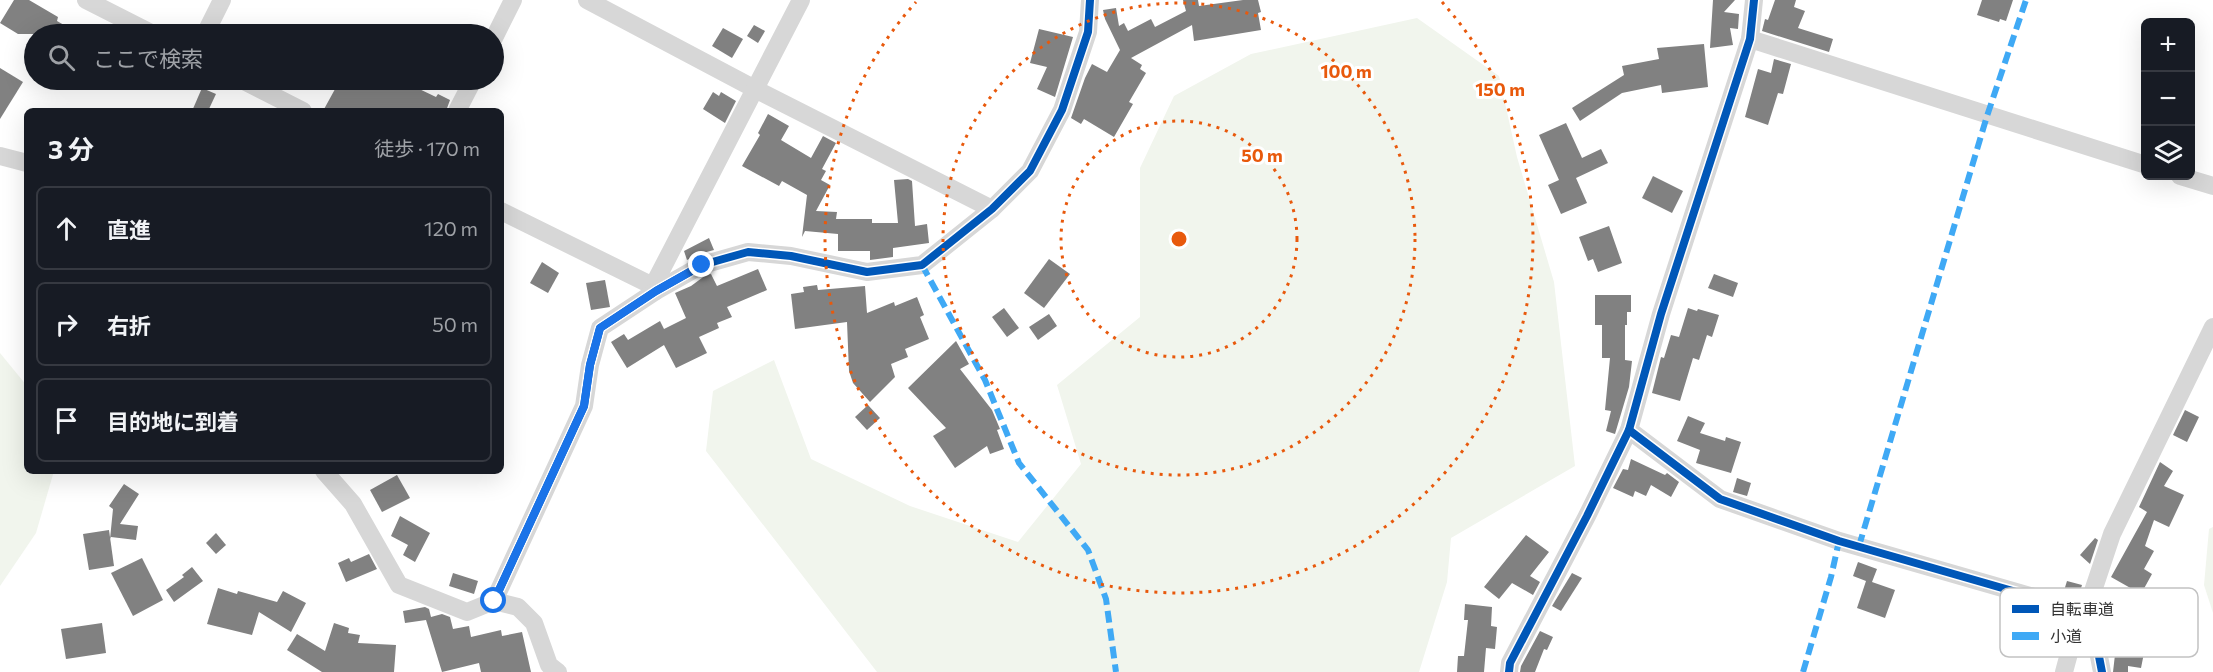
<!DOCTYPE html>
<html lang="ja">
<meta charset="utf-8">
<style>
:root{--surface:#171b24;--page:#242831;--text:#f1f3f6;--muted:#9ea1a6;--line:#363941}
body{margin:0;font-family:Commissioner,"Noto Sans JP",sans-serif;background:var(--page);color:var(--text)}
.controls{position:absolute;right:18px;top:18px;display:grid;overflow:hidden;border-radius:9px;box-shadow:0 6px 24px #0002}
.controls button{width:54px;height:54px;display:grid;place-items:center;padding:0;border:0;border-bottom:2px solid var(--line);background:var(--surface);color:var(--text);font:30px sans-serif}
.stop{position:absolute;width:18px;height:18px;margin:-14px;border:4px solid #1a73e8;border-radius:50%;background:#fff}
.stop.end{background:#1a73e8;border-color:#fff;box-shadow:0 2px 6px #0008}
.list{margin:0;padding:0;list-style:none}
h2{display:flex;justify-content:space-between;align-items:center;height:78px;margin:0;padding:0 24px;font-size:26px}
h2 small{font-size:20px;font-weight:400;color:var(--muted)}
.list li{display:grid;grid-template-columns:39px 1fr auto;gap:18px;align-items:center;box-sizing:border-box;height:84px;margin:0 12px 12px;padding:0 12px;border:2px solid var(--line);border-radius:9px}
.list b{display:block;font-size:22px;white-space:nowrap}
.list em{font-size:20px;font-style:normal;color:var(--muted)}
.icon{flex:none;width:33px;height:33px;fill:none;stroke:currentColor;stroke-width:2;stroke-linecap:round;stroke-linejoin:round}
.map{position:relative;flex:none;width:2213px;height:672px;overflow:hidden}
.search{position:absolute;background:var(--surface);box-shadow:0 6px 24px #0002;left:24px;top:24px;width:480px;height:66px;display:flex;align-items:center;gap:15px;box-sizing:border-box;padding:0 21px;border-radius:33px;color:var(--muted);font-size:22px}
.panel{position:absolute;background:var(--surface);box-shadow:0 6px 24px #0002;left:24px;top:108px;width:480px;height:366px;border-radius:9px}
.map>svg:first-child{display:block}
.green{fill:#f1f5ed}
.building{fill:#818181}
.lines{fill:none;stroke-linecap:round;stroke-linejoin:round}
.street{stroke:#d7d7d7;stroke-width:18}
.quiet{stroke:#3fa9f5;stroke-width:6;stroke-dasharray:12 6;stroke-linecap:butt}
.cycleway-casing{stroke:#fff;stroke-width:11}
.cycleway{stroke:#0057b8;stroke-width:8}
.route{stroke:#1a73e8;stroke-width:8}
.ring{fill:none;stroke:#e8590c;stroke-width:3;stroke-dasharray:3 6}
.key{fill:#fff;stroke:#c2c2c2;stroke-width:1.5}
.key-label{font-size:16px;fill:#333}
.centre{fill:#e8590c;stroke:#fff;stroke-width:3}
.ring-label{font-size:18px;text-anchor:middle;font-weight:bold;fill:#e8590c;stroke:#fff;stroke-width:6;stroke-linejoin:round;paint-order:stroke}
</style>
<div class="map">
<svg width="2213" height="672" viewBox="0 0 2213 672">
<rect width="100%" height="100%" fill="#fff"/>
<g class="green">
<path d="M1417,18L1499,76L1517,157L1554,282L1575,466L1451,538L1447,582L1419,672H877L706,451L713,391L774,360L811,459L910,506L1018,542L1081,464L1057,385L1140,317V168L1174,96L1251,54Z"/>
<path d="M0,353L27,386V471H54L36,533L0,586Z"/>
<path d="M2213,527V613L2204,585L2209,529Z"/>
</g>
<g class="building">
<path d="M14,0H29L58,17L57,21L64,25L58,34H18L0,23Z"/>
<path d="M1183,0H1198L1199,6L1243,0H1258L1261,12L1258,13L1261,30L1194,41L1192,25L1131,58L1142,65L1140,69L1146,73L1129,102L1133,104L1114,137L1084,119L1081,124L1071,118L1085,78L1092,64L1107,72L1120,50L1105,19L1103,10L1116,8L1119,26L1124,23L1128,31L1151,19L1155,27L1186,11Z"/>
<path d="M1713,0H1735L1724,12L1739,14L1738,29L1730,28L1733,45L1710,48Z"/>
<path d="M1775,0H1796L1794,7L1805,11L1798,28L1833,39L1829,52L1762,31L1765,19L1768,20Z"/>
<path d="M1982,0H2013L2006,21L2000,19L1999,22L1977,15Z"/>
<path d="M754,25L765,31L758,43L747,36Z"/>
<path d="M723,28L743,39L732,58L712,46Z"/>
<path d="M1039,29L1073,37L1055,97L1037,89L1047,67L1030,63Z"/>
<path d="M1704,44L1708,87L1662,93L1661,85L1622,93L1580,121L1572,108L1624,75L1622,66L1659,59L1657,48Z"/>
<path d="M1774,59L1791,64L1783,94L1778,93L1768,125L1745,117L1758,69L1771,73Z"/>
<path d="M0,68L23,82L0,119Z"/>
<path d="M340,80H416L413,86L436,97L438,94L450,100L446,111H323Z"/>
<path d="M202,88L216,94L208,111H192Z"/>
<path d="M713,92L719,96L721,92L736,101L725,123L703,109Z"/>
<path d="M768,114L789,126L781,140L811,158L823,136L836,143L822,169L826,171L821,180L830,185L816,211L837,212L836,219H872V223H898L894,180L908,179L912,181L915,226L927,224L929,243L893,248V257L870,260V251H838V234L805,231L802,237L807,195L782,181L779,186L742,166L760,135L758,133Z"/>
<path d="M1566,123L1582,158L1601,149L1608,163L1576,178L1587,203L1561,214L1548,185L1559,180L1539,135Z"/>
<path d="M1653,176L1683,191L1672,213L1642,198Z"/>
<path d="M1609,226L1622,263L1598,272L1593,259L1588,261L1579,237Z"/>
<path d="M709,238L714,250L699,254L687,260L684,251Z"/>
<path d="M1049,259L1070,274L1044,308L1024,293Z"/>
<path d="M542,262L559,273L548,293L530,283Z"/>
<path d="M758,269L767,290L727,307L732,317L717,323L719,328L699,337L707,353L676,368L664,345L627,368L611,342L624,334L628,340L660,321L664,329L686,318L675,293L691,286L706,275L711,274L717,286Z"/>
<path d="M1714,274L1738,283L1733,297L1708,288Z"/>
<path d="M605,280L610,307L591,310L586,283Z"/>
<path d="M817,285L818,290L865,286L867,313L894,302L895,306L917,297L924,315L920,317L929,339L905,349L908,357L891,364L895,377L870,402L853,383L849,371L847,322L795,329L791,294L804,292L803,287Z"/>
<path d="M1595,295H1631V312H1627V325H1625V360L1632,361L1629,387L1615,434L1606,431L1611,411L1605,410L1610,358H1602V325H1595Z"/>
<path d="M1004,308L1019,328L1007,337L992,317Z"/>
<path d="M1688,308L1697,311L1698,309L1719,315L1712,337L1707,335L1699,360L1693,358L1680,401L1652,393L1661,357L1664,358L1671,335L1679,337Z"/>
<path d="M1049,314L1057,326L1038,340L1029,327Z"/>
<path d="M956,341L969,364L960,369L992,410L1000,429L997,430L1004,449L990,454L987,446L955,468L933,436L946,428L908,388Z"/>
<path d="M868,405L880,418L867,430L855,417Z"/>
<path d="M2185,410L2199,417L2187,442L2173,435Z"/>
<path d="M1688,416L1705,423L1700,433L1725,441L1726,437L1741,442L1731,473L1696,463L1700,450L1677,441Z"/>
<path d="M1631,459L1665,475L1667,473L1679,482L1671,497L1651,485L1646,496L1635,491L1633,497L1613,488L1623,469L1628,470Z"/>
<path d="M2160,462L2173,471L2164,486L2184,495L2169,527L2154,520L2145,546L2154,551L2144,569L2152,574L2141,594L2111,577L2147,512L2139,507Z"/>
<path d="M397,475L410,498L382,512L370,490Z"/>
<path d="M1737,478L1751,483L1747,496L1733,492Z"/>
<path d="M124,484L139,494L120,524L138,526L136,540L111,537L110,539L113,509L109,506Z"/>
<path d="M400,516L430,533L415,562L403,555L408,545L391,536Z"/>
<path d="M109,530L114,566L89,570L83,534Z"/>
<path d="M216,533L226,545L216,554L206,543Z"/>
<path d="M1526,535L1549,552L1530,576L1540,582L1533,595L1512,583L1499,599L1484,587Z"/>
<path d="M2095,538L2098,540L2090,564L2080,555Z"/>
<path d="M369,554L377,569L346,582L338,563L349,558L351,562Z"/>
<path d="M142,558L163,600L133,616L111,573Z"/>
<path d="M1858,562L1877,569L1872,582L1895,590L1885,618L1857,608L1866,581L1853,576Z"/>
<path d="M192,567L203,581L174,602L166,590L184,577L182,575Z"/>
<path d="M453,573L478,581L474,594L449,586Z"/>
<path d="M1572,573L1582,578L1561,611L1552,606Z"/>
<path d="M2067,581L2082,585L2078,598L2063,594Z"/>
<path d="M218,588L237,594L238,591L277,602L283,591L306,603L291,632L259,612L252,635L207,624Z"/>
<path d="M1465,604L1492,607L1491,626L1497,627L1495,649L1486,648L1484,672H1457L1458,656H1464L1468,620H1464Z"/>
<path d="M425,607L429,609L431,617L442,614L450,617L453,629L469,626L471,637L501,630L502,636L522,632L531,672H481L479,663L442,672L426,620L405,623L403,611Z"/>
<path d="M2120,611L2151,616L2146,653H2144L2141,668L2128,666V672H2113Z"/>
<path d="M102,623L106,653L66,659L61,629Z"/>
<path d="M334,623L349,628L348,633L360,635L358,643L396,645L394,672H322L287,650L297,634L325,651Z"/>
<path d="M1540,631L1553,637L1547,650L1544,649L1535,672H1520L1521,666Z"/>
</g>
<g class="lines">
<g class="street">
<path d="M86,0L153,34"/>
<path d="M587,0L755,89L992,209"/>
<path d="M205,34L222,0"/>
<path d="M494,38L513,0"/>
<path d="M1750,39L2146,165"/>
<path d="M242,80L303,111"/>
<path d="M457,111L473,80"/>
<path d="M0,156L27,163"/>
<path d="M2180,176L2213,186"/>
<path d="M501,211L653,286L656,291"/>
<path d="M653,286L801,0"/>
<path d="M1629,430L1720,499L1839,541L2086,612L2092,620L2102,672"/>
<path d="M324,471L353,504L399,585L467,612L494,601L518,607L534,623L549,665L558,672"/>
<path d="M494,601L584,406L590,365L600,328L656,291L702,265L748,252L791,256L867,272L922,265L992,209L1030,171L1062,110L1088,32L1090,0"/>
<path d="M1509,672L1510,663L1587,516L1629,430L1661,314L1750,39L1754,0"/>
<path d="M2064,672L2074,635L2086,612L2112,534L2213,327"/>
</g>
<g class="quiet">
<path d="M922,265L985,380L1019,463L1088,550L1106,599L1116,672"/>
<path d="M1859,546L1987,116L2026,0"/>
<path d="M1803,672L1831,577L1839,541"/>
</g>
<g class="cycleway-casing">
<g id="cycleway">
<path d="M1629,430L1720,499L1839,541L2086,612L2092,620L2102,672"/>
<path d="M494,601L584,406L590,365L600,328L656,291L702,265L748,252L791,256L867,272L922,265L992,209L1030,171L1062,110L1088,32L1090,0"/>
<path d="M1509,672L1510,663L1587,516L1629,430L1661,314L1750,39L1754,0"/>
</g>
</g>
<use href="#cycleway" class="cycleway"/>
</g>
<g class="lines">
<path class="route" d="M494,601L584,406L590,365L600,328L656,291L702,265"/>
</g>
<g class="ring">
<circle cx="1179" cy="239" r="118"/>
<circle cx="1179" cy="239" r="236"/>
<path d="M1442 2A354 354 0 1 1 916 2"/>
</g>
<rect x="2000" y="588" width="198" height="69" rx="9" class="key"/>
<rect x="2012" y="605" width="27" height="8" fill="#0057b8"/>
<rect x="2012" y="632" width="27" height="8" fill="#3fa9f5"/>
<g class="key-label">
<text x="2050" y="615">自転車道</text>
<text x="2050" y="642">小道</text>
</g>
<circle cx="1179" cy="239" r="9" class="centre"/>
<g class="ring-label">
<text x="1346" y="78">100 m</text>
<text x="1500" y="96">150 m</text>
<text x="1262" y="162">50 m</text>
</g>
</svg>
<div class="controls">
<button>+</button>
<button>−</button>
<button><svg class="icon" aria-label="layers" viewBox="0 0 24 24"><path d="M12 4l9 5-9 5-9-5zM3 14l9 5 9-5"/></svg></button>
</div>
<div class="stop" style="left:494px;top:601px"></div>
<div class="stop end" style="left:702px;top:265px"></div>
<div class="search"><svg class="icon" aria-label="search" viewBox="0 0 24 24"><circle cx="10" cy="10" r="6"/><path d="M15 15l6 6"/></svg>ここで検索</div>
<section class="panel">
<h2>3 分<small>徒歩 · 170 m</small></h2>
<ul class="list">
<li><svg class="icon" aria-label="ahead" viewBox="0 0 24 24"><path d="M12 20V5M6 11l6-6 6 6"/></svg><div><b>直進</b></div><em>120 m</em></li>
<li><svg class="icon" aria-label="right" viewBox="0 0 24 24"><path d="M7 20v-9h11M14 6l5 5-5 5"/></svg><div><b>右折</b></div><em>50 m</em></li>
<li><svg class="icon" aria-label="arrive" viewBox="0 0 24 24"><path d="M6 21V4h12l-3 4 3 4H6"/></svg><div><b>目的地に到着</b></div></li>
</ul>
</section>
</div>
